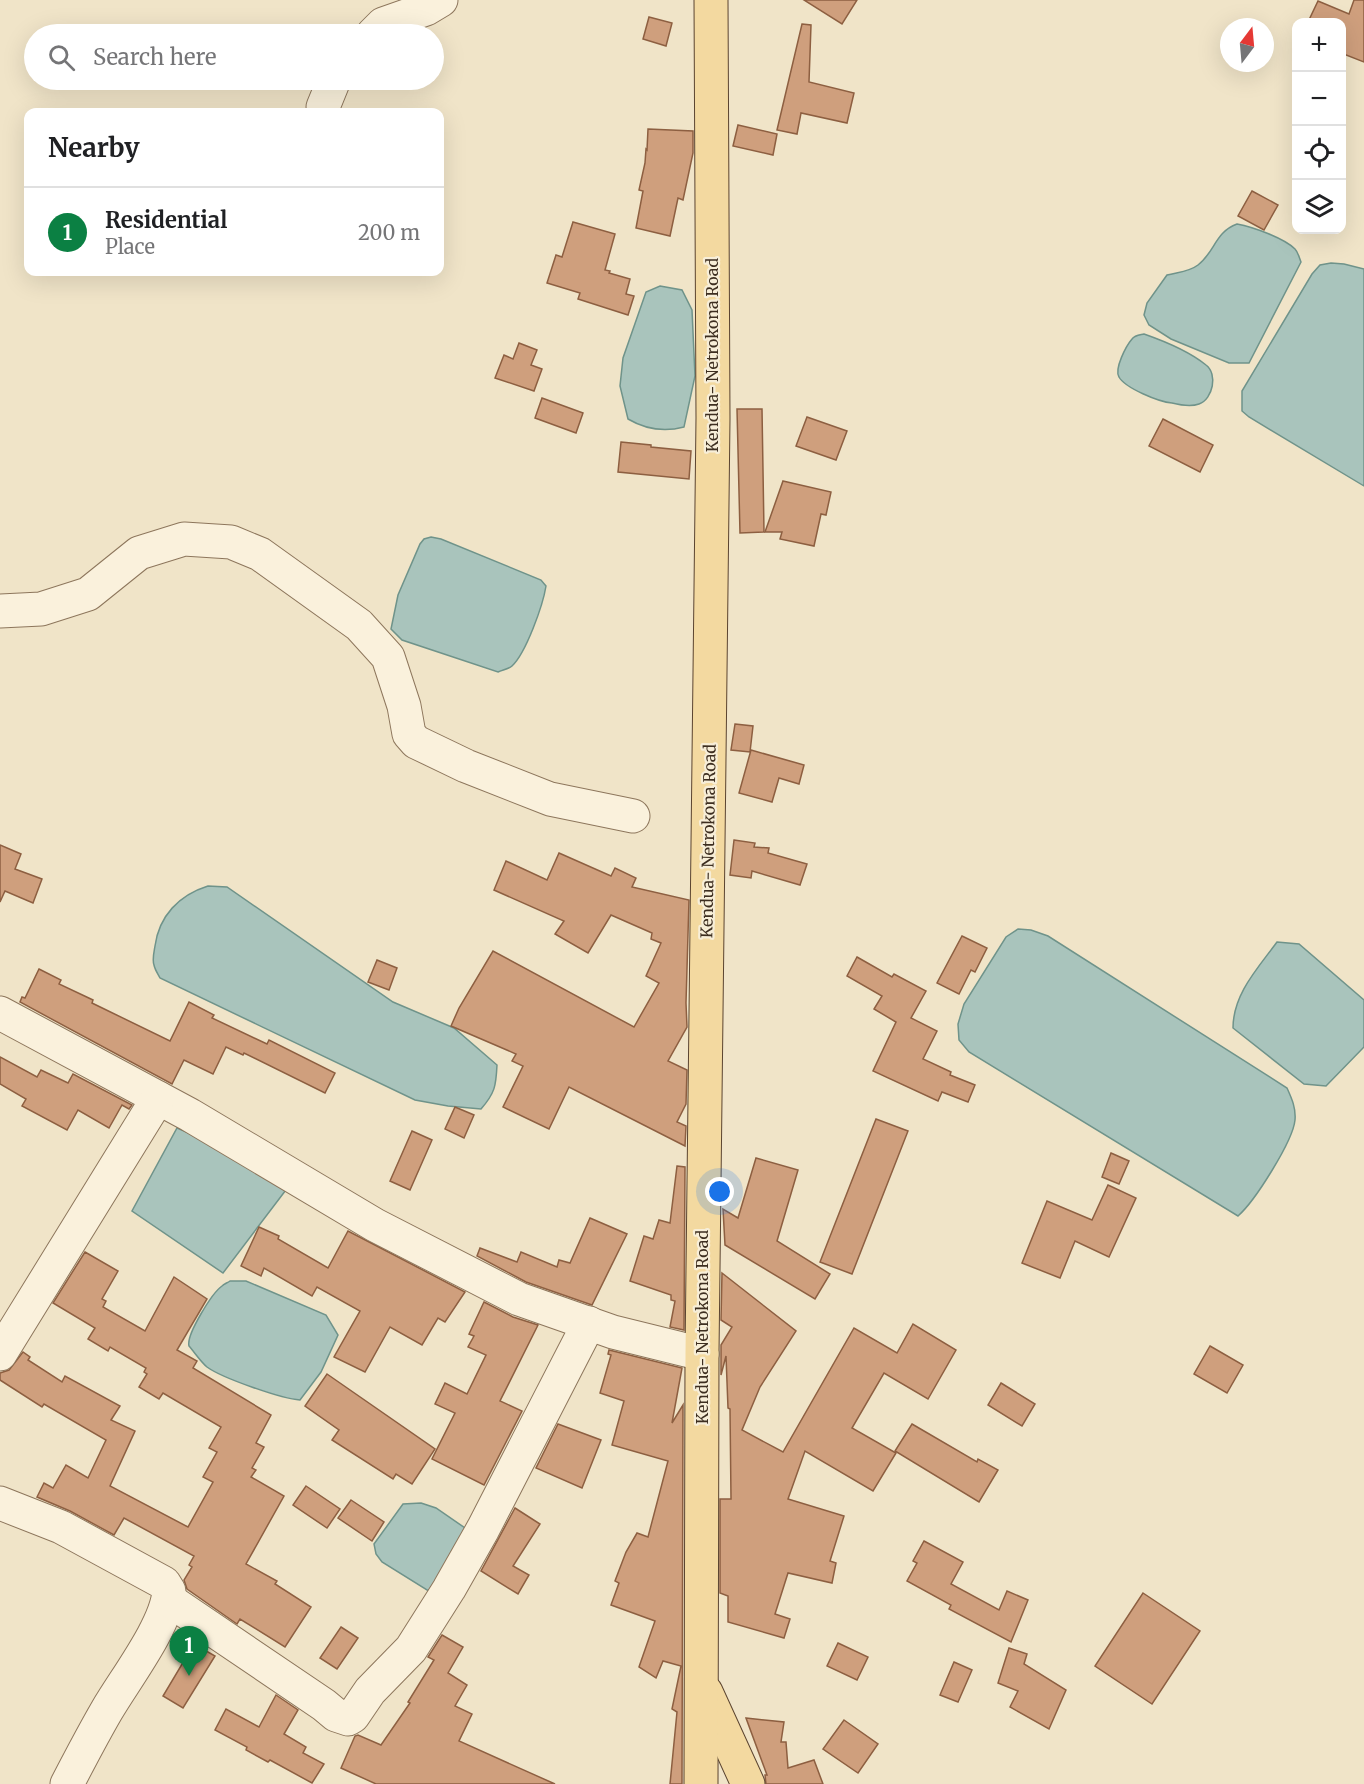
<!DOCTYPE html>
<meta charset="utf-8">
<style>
:root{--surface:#fff;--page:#f2f2f2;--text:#202124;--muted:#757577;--line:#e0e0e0;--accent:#0b8043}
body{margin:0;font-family:Merriweather,serif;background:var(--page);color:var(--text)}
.controls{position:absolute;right:18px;top:18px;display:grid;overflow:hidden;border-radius:12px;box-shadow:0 6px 24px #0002}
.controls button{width:54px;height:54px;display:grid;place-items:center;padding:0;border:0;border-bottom:2px solid var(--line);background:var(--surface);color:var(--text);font:30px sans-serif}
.compass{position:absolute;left:1220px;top:18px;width:54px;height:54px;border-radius:50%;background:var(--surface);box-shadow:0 6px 24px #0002;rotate:16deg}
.you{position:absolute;left:720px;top:1192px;width:21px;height:21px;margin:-15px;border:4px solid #fff;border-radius:50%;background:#1a73e8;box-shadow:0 0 0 9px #1a73e833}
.badge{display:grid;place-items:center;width:39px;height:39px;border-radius:50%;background:var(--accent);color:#fff;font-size:20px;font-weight:700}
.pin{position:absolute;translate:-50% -50px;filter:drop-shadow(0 2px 3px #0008)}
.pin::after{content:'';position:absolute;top:32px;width:21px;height:18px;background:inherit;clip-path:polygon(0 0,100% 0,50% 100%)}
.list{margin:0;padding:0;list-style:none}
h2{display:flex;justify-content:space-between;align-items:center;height:78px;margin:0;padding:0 24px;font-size:26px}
h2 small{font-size:20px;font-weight:400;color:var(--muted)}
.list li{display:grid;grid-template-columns:39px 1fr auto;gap:18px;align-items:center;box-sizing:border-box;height:90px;padding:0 24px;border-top:2px solid var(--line)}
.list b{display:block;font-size:22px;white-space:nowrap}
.list p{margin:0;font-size:20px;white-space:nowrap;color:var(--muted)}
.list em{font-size:20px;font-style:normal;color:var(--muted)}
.icon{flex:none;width:33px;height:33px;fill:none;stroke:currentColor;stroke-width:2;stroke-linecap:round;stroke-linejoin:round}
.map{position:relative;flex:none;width:1364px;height:1784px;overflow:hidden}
.search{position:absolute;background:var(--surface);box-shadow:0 6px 24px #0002;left:24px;top:24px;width:420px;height:66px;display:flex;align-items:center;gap:15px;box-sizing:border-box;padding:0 21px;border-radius:33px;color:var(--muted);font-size:22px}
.panel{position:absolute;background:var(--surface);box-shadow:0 6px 24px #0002;left:24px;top:108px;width:420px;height:168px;border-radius:12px}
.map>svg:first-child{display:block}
.water{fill:#a9c4bc;stroke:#6f938a;stroke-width:1.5}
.building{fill:#cf9f7d;stroke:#8d5f41;stroke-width:1.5}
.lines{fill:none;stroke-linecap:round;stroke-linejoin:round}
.minor-casing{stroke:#8d765c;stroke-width:35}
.major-casing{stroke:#5b4430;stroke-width:35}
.minor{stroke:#faf1dc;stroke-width:33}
.major{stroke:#f3d9a0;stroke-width:33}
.labels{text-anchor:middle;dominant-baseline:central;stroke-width:4.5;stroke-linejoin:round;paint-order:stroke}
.street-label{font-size:16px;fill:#3d2e20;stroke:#f7eed8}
</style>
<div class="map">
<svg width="1364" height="1784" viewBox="0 0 1364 1784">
<rect width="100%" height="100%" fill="#f0e4c8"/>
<g class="water">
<path d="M1237,224C1253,227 1284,238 1295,249C1298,252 1299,257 1301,262L1249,363H1229L1171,339L1149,325L1144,315L1147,303L1167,275C1178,272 1189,272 1198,265C1215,252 1215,232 1237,224Z"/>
<path d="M1331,263L1344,264L1364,269V486L1249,417L1242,411V391L1312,274L1320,265Z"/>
<path d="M660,286L682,290L692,310L695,376L684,427C665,432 645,429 628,419L620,386L623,358L646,292Z"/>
<path d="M1144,334C1164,341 1190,352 1206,365C1218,374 1213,399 1199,404C1191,407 1180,405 1172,403C1159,402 1125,388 1119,377C1114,369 1126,346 1132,339C1135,335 1140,335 1144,334Z"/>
<path d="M431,537L441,539L541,580L546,586C543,605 526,653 512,666C509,669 502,670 498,672L402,640L391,629L398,595L420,544L424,539Z"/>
<path d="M208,886L227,887L393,1002L454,1028L497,1065C496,1086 495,1093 481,1109L448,1106L415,1100L160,978C158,974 155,970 154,965C152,960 154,952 155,946C159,916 179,895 208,886Z"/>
<path d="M1018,929L1031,930L1048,936L1287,1088C1292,1099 1296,1108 1295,1120C1293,1141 1255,1201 1238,1216L969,1052L959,1040L958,1024L964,1004L1006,937Z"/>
<path d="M1277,942L1299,944L1364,1000V1047L1326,1086L1304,1084L1233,1028C1233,994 1258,968 1277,942Z"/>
<path d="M177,1128L295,1178L223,1273L132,1211Z"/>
<path d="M230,1281H246L326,1315L338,1335L321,1372L300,1400C282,1399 222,1378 207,1367C201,1362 195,1353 189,1346C186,1335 212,1293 222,1286C224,1284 227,1283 230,1281Z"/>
<path d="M421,1503L436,1508L468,1530L435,1595L382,1562L376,1554L374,1544L403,1504Z"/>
</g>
<g class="building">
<path d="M804,0H857L842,24Z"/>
<path d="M1354,0H1364V62L1341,53V22H1308L1318,1L1349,14Z"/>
<path d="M649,17L672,23L666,46L643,39Z"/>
<path d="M802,24L811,25L809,82L854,93L847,123L801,113L797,134L777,130Z"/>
<path d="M738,125L777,134L773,155L733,146Z"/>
<path d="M648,129L693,131V153L683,200L678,198L670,236L636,228L643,191L639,190L645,163L646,149L647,150Z"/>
<path d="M1252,191L1278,205L1264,230L1238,216Z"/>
<path d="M573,222L615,234L605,270L610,271L609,273L630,279L626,294L634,296L628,315L578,299L580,293L547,283L556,255L562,257Z"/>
<path d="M519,343L537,350L531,365L542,369L534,391L495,378L504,355L513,359Z"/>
<path d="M542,398L583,413L576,433L535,418Z"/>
<path d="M737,409H762L764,532L740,533Z"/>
<path d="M807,417L847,431L836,460L796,446Z"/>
<path d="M1163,419L1213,445L1200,472L1149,446Z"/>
<path d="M621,442L651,445V447L691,451L689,479L618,472Z"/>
<path d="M783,481L831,492L826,515L821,514L814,546L780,539L782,532H765Z"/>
<path d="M735,724L753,726L750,752L731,750Z"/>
<path d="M751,750L804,765L799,784L779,778L772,802L739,793Z"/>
<path d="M734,840L755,843L754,847L769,848L768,853L807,864L800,885L752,871L751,878L730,875Z"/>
<path d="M0,845L21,854L15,869L42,879L33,903L5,891L0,902Z"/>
<path d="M559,853L611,876L615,868L636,878L632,887L689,900L686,1003L687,1027L668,1061L687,1070L686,1104L677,1122L686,1126L685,1146L569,1087L549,1129L503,1107L523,1066L512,1061L516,1054L451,1026L459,1008L493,951L634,1027L659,983L646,976L661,943L651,939L652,933L611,915L588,953L555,934L564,921L494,890L506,861L547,880Z"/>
<path d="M962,936L987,948L975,972L971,970L959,994L937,983Z"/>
<path d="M857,957L892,977L894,974L926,991L911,1018L937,1031L923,1059L951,1072L950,1075L975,1085L968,1102L942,1092L938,1101L873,1071L896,1022L874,1009L882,996L847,976Z"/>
<path d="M377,960L397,968L389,990L368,982Z"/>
<path d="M39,969L61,980L59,984L93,1000L92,1003L170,1041L189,1002L214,1015L212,1018L267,1044L269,1040L335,1073L325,1093L244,1053L243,1055L226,1047L213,1074L184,1060L172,1084L20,1002L22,997L25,998Z"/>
<path d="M0,1057L37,1077L41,1070L68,1083L73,1074L132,1105L129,1109L122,1105L109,1128L78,1110L67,1130L22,1106L26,1099L0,1084Z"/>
<path d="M455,1107L474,1115L464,1138L445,1129Z"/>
<path d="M876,1119L908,1131L852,1274L820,1262Z"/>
<path d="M412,1131L432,1140L410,1190L390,1181Z"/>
<path d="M1111,1153L1129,1161L1119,1184L1102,1177Z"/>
<path d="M756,1158L798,1170L777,1241L830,1274L815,1299L725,1245L723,1209L738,1218Z"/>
<path d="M677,1166L685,1167L684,1330L670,1327L675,1301L671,1300V1295L630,1281L644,1236L653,1239L659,1220L670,1223Z"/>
<path d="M1108,1185L1136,1198L1109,1257L1075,1241L1060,1278L1022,1263L1047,1201L1092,1220Z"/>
<path d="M590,1218L627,1234L592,1305L526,1282L477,1256L480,1248L517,1262L521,1252L557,1267L559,1260L570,1263Z"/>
<path d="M259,1227L279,1236L278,1239L328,1268L348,1231L465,1292L445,1322L438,1318L422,1345L390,1327L365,1372L334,1357L360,1311L317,1287L312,1296L264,1268L261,1276L241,1266Z"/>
<path d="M85,1252L118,1271L102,1299L106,1301L103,1307L145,1331L174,1277L207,1299L177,1350L197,1361L193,1368L271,1415L256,1443L264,1447L252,1468L256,1470L251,1477L284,1496L246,1564L277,1581L275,1584L311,1607L285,1647L240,1619L237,1624L187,1589L184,1580L192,1567L189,1565L194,1556L124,1518L114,1535L70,1511L37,1497L44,1483L53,1488L66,1465L88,1478L106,1440L44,1404L42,1407L0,1380V1373L9,1370L23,1352L30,1357L28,1360L62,1382L65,1376L120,1406L111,1420L135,1431L110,1486L188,1527L213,1482L203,1477L217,1452L209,1448L221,1427L163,1393L159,1399L139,1387L147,1374L144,1372L146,1368L110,1347L108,1351L88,1339L95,1328L53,1303Z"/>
<path d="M722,1273L796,1331L760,1387L742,1430L783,1452L854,1328L897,1353L913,1324L956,1350L928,1399L884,1373L852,1428L896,1453L873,1491L805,1451L788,1499L844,1516L830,1561L836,1563L832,1583L788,1573L775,1614L790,1619L784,1638L728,1622V1596L720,1593V1499H731L730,1409L728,1408L726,1356L721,1375V1345L732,1327L721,1320Z"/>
<path d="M484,1302L513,1317L538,1325L500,1401L522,1411L484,1485L432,1459L455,1413L435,1404L445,1383L467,1394L486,1355L468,1347L474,1336L469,1334Z"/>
<path d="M1210,1346L1243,1365L1227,1393L1194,1374Z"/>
<path d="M609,1350L682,1368L672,1423L683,1405L682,1784H670L677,1712L672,1709L681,1666L663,1661L656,1678L639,1667L655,1621L611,1605L619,1583L615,1581L626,1552L637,1533L648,1537L668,1461L612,1445L624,1401L600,1393L611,1355L608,1354Z"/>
<path d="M327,1374L435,1449L412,1484L396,1474L393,1479L332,1440L339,1430L305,1406Z"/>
<path d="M1001,1383L1035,1404L1022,1426L988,1405Z"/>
<path d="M558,1424L601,1440L582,1488L536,1468Z"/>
<path d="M912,1424L977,1462L978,1459L998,1470L979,1502L895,1451Z"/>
<path d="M306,1486L340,1509L327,1528L293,1505Z"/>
<path d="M351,1500L384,1522L372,1541L338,1518Z"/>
<path d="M515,1508L540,1524L513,1566L529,1575L518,1594L481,1571Z"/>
<path d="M924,1541L963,1562L951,1584L999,1610L1007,1591L1028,1600L1011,1642L949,1609L951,1605L907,1581L917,1563L913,1561Z"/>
<path d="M1143,1593L1200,1631L1152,1704L1095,1666Z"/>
<path d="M341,1627L358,1638L337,1669L320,1658Z"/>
<path d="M442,1635L463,1647L448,1673L467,1685L455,1706L472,1714L459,1741L555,1784H376L341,1768L355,1736L358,1735L381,1745L410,1703L408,1702L434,1660L428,1657Z"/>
<path d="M838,1643L868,1657L857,1680L827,1666Z"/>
<path d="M194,1644L215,1656L183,1708L163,1696Z"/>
<path d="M1009,1648L1027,1654L1024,1664L1066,1690L1049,1729L1010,1707L1018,1691L998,1683Z"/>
<path d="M954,1662L972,1670L958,1702L940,1695Z"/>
<path d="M276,1695L298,1710L284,1734L306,1747L303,1753L324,1764L312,1783L270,1760L268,1762L246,1750L247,1747L215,1730L226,1709L259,1727Z"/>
<path d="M746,1718L784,1722L781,1742H786L788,1768L814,1760L823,1784H766L765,1775H767Z"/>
<path d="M844,1720L878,1744L858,1773L823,1749Z"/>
</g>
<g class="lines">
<g class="minor-casing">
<g id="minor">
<path d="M373,34L383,24L426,9L441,0"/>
<path d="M323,107L334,80"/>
<path d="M0,611L41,609L88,594L139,553L184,539L231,542L260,554L359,625L388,657L404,706L409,734L416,742L466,766L550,799L633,816"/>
<path d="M0,1013L190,1115L375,1225L519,1299L613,1332L702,1354"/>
<path d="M0,1354L158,1098"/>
<path d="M0,1503L61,1527L164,1583L169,1591C167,1625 125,1679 107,1710C93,1734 80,1759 67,1784"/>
<path d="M169,1600L324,1705L336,1715L348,1719L353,1716L370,1691L411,1649L449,1589L483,1529L589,1323"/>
</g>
</g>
<g class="major-casing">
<g id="major">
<path d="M706,1692L748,1784"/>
<path d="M701,1784L702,1354L713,418L711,0"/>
</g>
</g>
<use href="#minor" class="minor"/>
<use href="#major" class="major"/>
</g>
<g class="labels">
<g class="street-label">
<text transform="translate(712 355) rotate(-90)">Kendua- Netrokona Road</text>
<text transform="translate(708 841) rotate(-89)">Kendua- Netrokona Road</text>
<text transform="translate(702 1327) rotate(-90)">Kendua- Netrokona Road</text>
</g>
</g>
</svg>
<div class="controls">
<button>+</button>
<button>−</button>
<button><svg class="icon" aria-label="locate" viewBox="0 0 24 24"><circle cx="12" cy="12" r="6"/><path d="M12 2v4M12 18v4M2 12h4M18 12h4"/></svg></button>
<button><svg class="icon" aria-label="layers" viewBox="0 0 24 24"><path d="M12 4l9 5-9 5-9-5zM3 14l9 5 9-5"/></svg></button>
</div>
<svg class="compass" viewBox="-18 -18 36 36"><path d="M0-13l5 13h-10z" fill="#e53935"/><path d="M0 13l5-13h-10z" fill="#757577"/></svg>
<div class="you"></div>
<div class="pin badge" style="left:189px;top:1676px">1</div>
<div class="search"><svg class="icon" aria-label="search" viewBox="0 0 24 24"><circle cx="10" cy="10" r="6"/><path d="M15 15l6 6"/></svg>Search here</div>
<section class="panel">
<h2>Nearby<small></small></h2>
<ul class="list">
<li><span class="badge">1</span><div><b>Residential</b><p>Place</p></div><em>200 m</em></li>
</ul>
</section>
</div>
